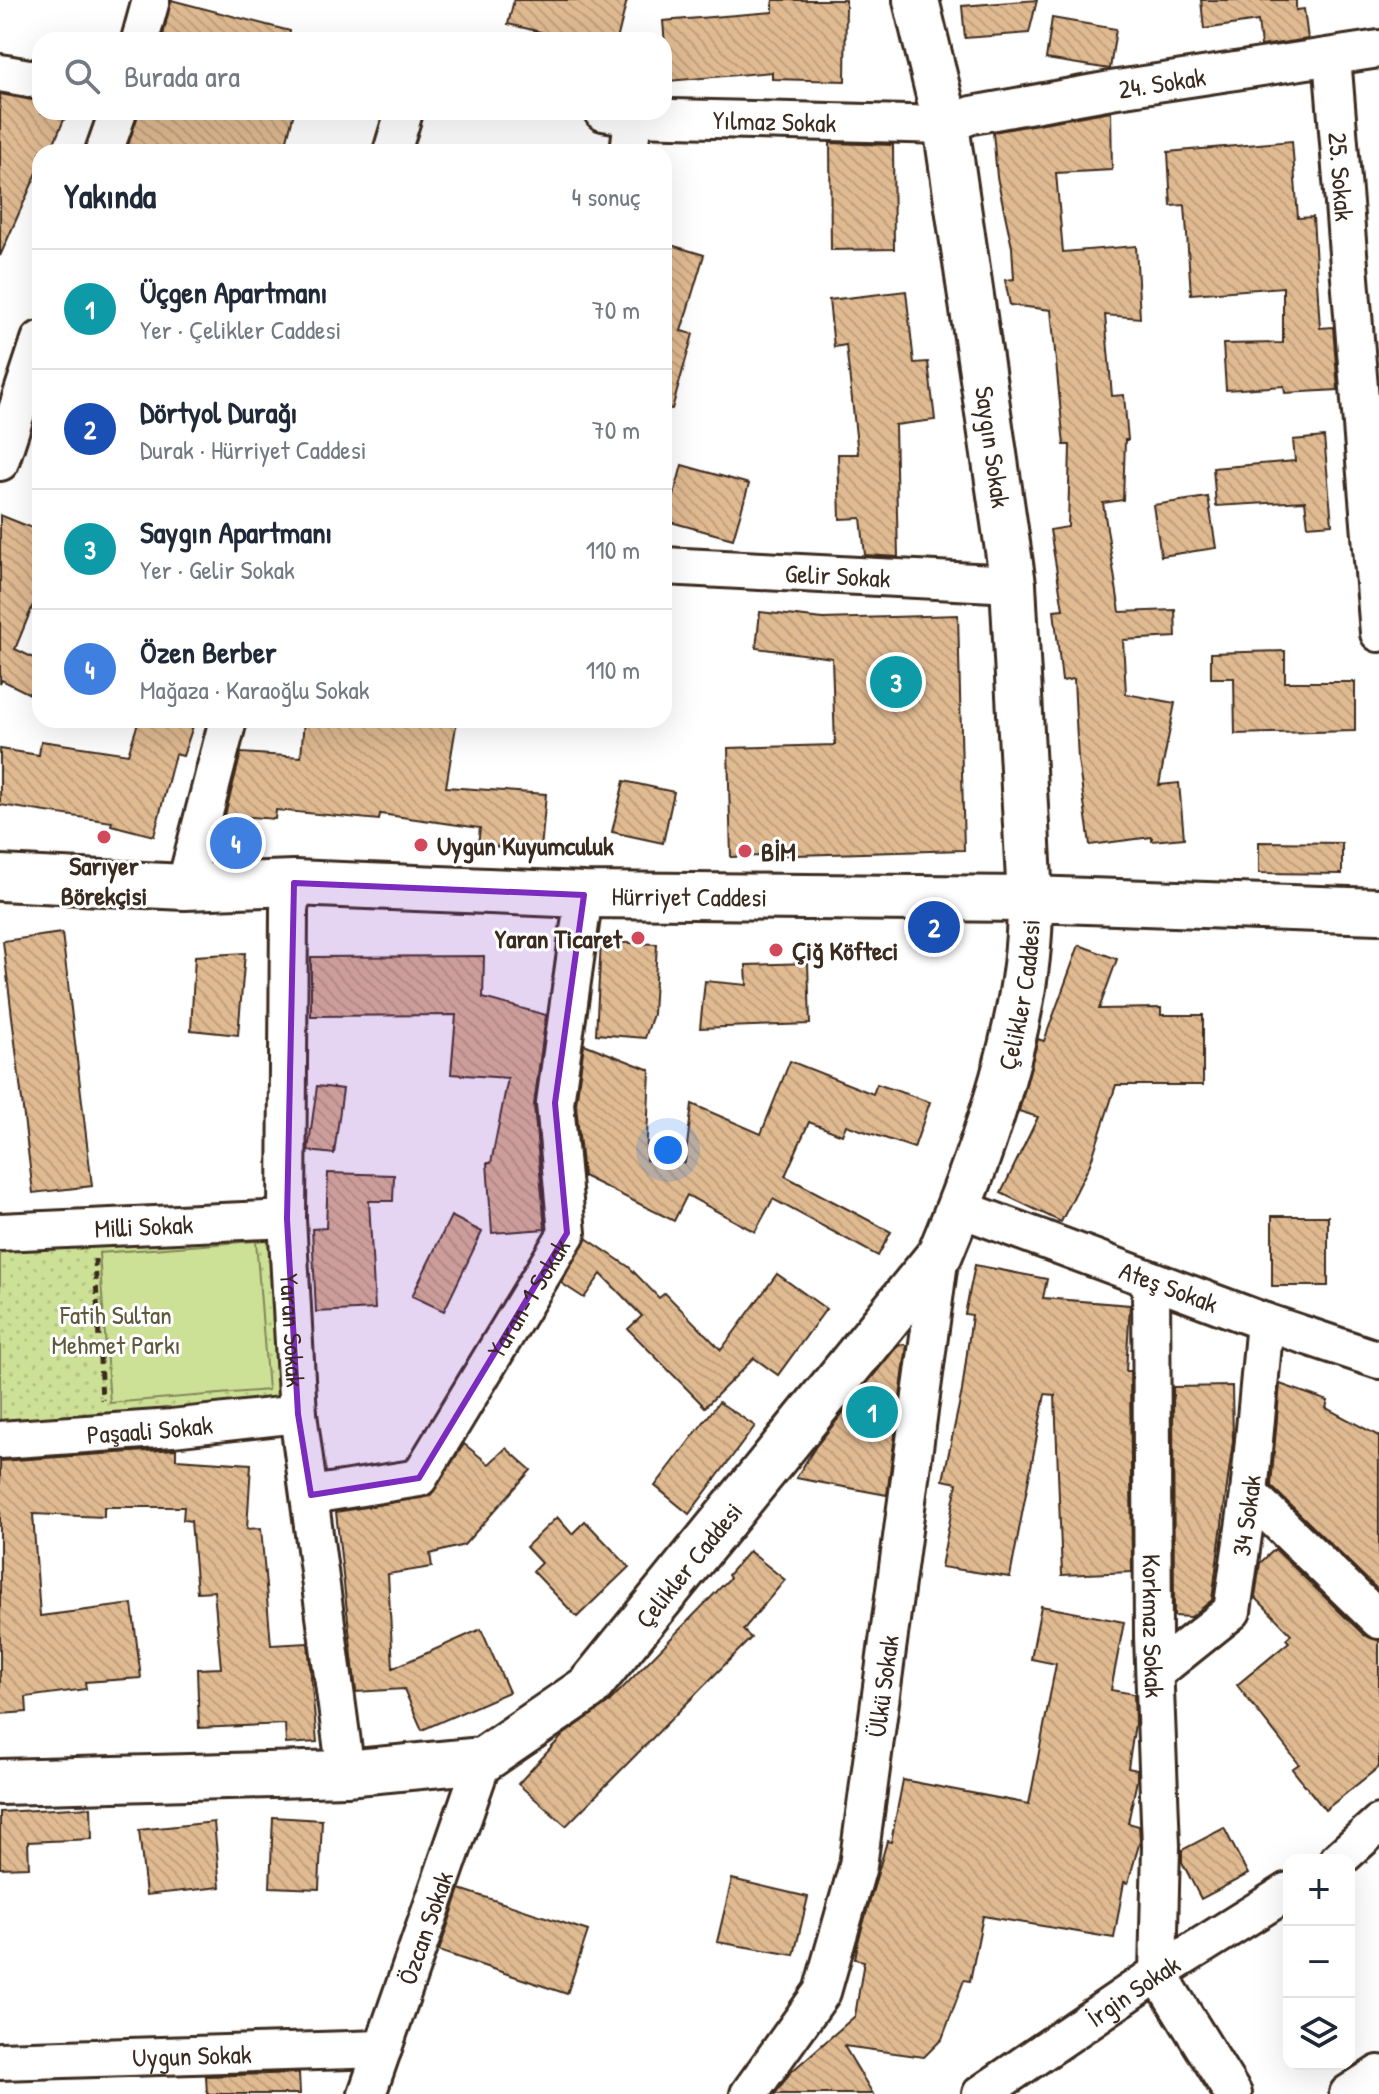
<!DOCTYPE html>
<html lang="tr">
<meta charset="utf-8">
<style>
:root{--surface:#fff;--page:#f2f2f3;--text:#1f2937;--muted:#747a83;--line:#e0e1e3;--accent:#7c3aed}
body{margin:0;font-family:"Patrick Hand",sans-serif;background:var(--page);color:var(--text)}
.controls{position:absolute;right:24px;bottom:24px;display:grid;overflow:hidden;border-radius:16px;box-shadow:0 8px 32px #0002}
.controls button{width:72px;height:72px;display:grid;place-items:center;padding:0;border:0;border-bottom:2px solid var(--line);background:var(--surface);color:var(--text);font:40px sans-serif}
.you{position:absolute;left:668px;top:1150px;width:28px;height:28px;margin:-20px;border:6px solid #fff;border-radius:50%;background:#1a73e8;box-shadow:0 0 0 12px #1a73e833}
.badge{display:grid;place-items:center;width:52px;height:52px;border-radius:50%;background:var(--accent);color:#fff;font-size:26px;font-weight:700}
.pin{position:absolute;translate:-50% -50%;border:4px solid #fff;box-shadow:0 2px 8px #0006}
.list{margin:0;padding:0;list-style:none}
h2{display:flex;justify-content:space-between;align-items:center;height:104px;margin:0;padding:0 32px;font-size:34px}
h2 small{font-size:26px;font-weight:400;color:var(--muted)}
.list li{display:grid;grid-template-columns:52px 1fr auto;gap:24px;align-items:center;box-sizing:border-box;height:120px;padding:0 32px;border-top:2px solid var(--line)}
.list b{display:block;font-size:30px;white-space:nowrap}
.list p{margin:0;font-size:26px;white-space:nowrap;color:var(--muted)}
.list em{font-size:26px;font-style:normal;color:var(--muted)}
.icon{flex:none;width:44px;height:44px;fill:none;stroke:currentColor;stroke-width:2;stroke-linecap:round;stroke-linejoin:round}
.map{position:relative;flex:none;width:1379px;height:2094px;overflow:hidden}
.search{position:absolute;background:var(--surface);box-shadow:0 8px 32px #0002;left:32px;top:32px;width:640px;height:88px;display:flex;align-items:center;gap:20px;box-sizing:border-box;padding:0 28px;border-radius:24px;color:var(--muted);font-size:30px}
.panel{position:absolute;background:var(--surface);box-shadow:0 8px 32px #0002;left:32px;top:144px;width:640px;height:584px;border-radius:24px}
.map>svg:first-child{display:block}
.park{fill:url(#park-dots);stroke:#84865a;stroke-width:2}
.pitch{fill:#cce196;stroke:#84865a;stroke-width:2}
.building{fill:url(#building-back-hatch);stroke:#3b2a1e;stroke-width:2}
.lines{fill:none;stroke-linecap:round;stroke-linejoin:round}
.minor-casing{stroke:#3b2a1e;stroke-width:42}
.tertiary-casing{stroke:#3b2a1e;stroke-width:50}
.secondary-casing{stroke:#3b2a1e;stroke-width:50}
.path{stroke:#3b2a1e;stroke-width:5;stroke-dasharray:8 6;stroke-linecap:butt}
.minor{stroke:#fff;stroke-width:36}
.tertiary{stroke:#fff;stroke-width:44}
.secondary{stroke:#fff;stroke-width:44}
.marked{fill:#7b2cbf;fill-opacity:0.2;stroke:#7b2cbf;stroke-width:6;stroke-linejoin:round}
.poi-dot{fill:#d1495b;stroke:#fff;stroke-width:3}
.labels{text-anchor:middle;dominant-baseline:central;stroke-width:6;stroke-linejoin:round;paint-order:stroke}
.street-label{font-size:26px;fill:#3b2a1e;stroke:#fff}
.poi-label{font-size:26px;font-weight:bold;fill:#3b2a1e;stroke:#fff;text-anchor:start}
.park-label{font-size:26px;fill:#5f583c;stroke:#fff}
</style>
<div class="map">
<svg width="1379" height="2094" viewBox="0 0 1379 2094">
<defs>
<pattern id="park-dots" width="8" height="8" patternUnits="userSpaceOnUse" patternTransform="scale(2)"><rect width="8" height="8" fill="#cce196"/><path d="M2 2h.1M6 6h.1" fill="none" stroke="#b0c181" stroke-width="1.8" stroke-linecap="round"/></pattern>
<pattern id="building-back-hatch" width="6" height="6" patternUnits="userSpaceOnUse" patternTransform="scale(2)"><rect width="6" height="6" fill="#e0ba91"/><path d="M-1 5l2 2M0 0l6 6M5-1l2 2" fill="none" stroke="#c1a07d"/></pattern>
</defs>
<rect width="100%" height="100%" fill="#fff"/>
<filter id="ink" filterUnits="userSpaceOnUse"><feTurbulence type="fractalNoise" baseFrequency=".0125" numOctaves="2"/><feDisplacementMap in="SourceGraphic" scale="16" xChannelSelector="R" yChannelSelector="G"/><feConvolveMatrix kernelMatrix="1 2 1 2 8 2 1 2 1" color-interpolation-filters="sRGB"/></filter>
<g filter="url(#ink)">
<path class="park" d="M276,1228L284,1408L0,1431V1242Z"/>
<path class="pitch" d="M256,1241L268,1390L110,1403L99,1253Z"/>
<g class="building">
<path d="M171,0L290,31L289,40H162Z"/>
<path d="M514,0H627L617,40H574L508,24Z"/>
<path d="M773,0H846L845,81L772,79V72L668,81L663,21L773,12Z"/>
<path d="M1037,0L1029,33L965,38L962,6Z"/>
<path d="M1201,0H1296V10L1304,9L1308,39L1261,46L1258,21L1204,29Z"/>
<path d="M1052,18L1116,29L1110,69L1046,59Z"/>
<path d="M0,94L32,100L40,103V112L66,115L50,152H40V166L0,256Z"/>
<path d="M1111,111L1112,170L1056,173L1063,252L1136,246L1140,318L1105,315L1112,396L1124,395L1128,440H1125L1123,500L1103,503L1120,612L1175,610L1176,637L1123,640L1126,694L1175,703L1159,785L1179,783L1184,838L1152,841V837L1090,845L1078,760L1074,679L1062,681L1054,610L1063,609L1050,530L1068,527L1070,445H1064L1051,310L1010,305L1005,280L1014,279L1012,247L997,177L993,132Z"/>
<path d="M138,112H294L284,152H126Z"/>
<path d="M1292,141L1298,218L1313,217L1320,328L1333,327L1338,390L1285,393L1284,386L1226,390L1223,344L1283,343V287L1191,294L1185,205L1171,206L1168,152Z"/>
<path d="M830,143L893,145L894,249L831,250Z"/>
<path d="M664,243L704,255L681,331L693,334L672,409L664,408Z"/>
<path d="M906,291L914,363L928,362L935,420L895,425L898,557L865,555L861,518L840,519L838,454H858L846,345L834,347L829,300Z"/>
<path d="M1324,437L1332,524L1308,526L1305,501L1216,506L1213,468L1295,461L1293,440Z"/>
<path d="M682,465L749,484L733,539L667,521Z"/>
<path d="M1208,497L1216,548L1161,556L1153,505Z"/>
<path d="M0,515L40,531V588L15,649L40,661L30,694L2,680L0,684Z"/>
<path d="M760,612L823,619L958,615L964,850L731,857L728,748L835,745L832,658L756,648Z"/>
<path d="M1285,651V682H1355V731L1235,734L1234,678H1211V653Z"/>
<path d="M139,720H195L183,756L175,754L154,836L111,825L112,822L0,805V749L39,755L41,741L128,754Z"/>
<path d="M304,720H457L446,787L546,794L541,850L478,845L480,828L380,814L379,820L276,810L275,819L225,815L241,753L301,757Z"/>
<path d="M624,781L674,792L663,843L612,832Z"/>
<path d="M1259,842L1342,843V874L1259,873Z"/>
<path d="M62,933L92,1186L33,1193L3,941Z"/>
<path d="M601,942L657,944L653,1014L645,1038L596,1034Z"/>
<path d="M1079,945L1117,959L1099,1009L1161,1008V1015H1203V1085H1116L1090,1164L1061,1222L1001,1193L1038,1117L1019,1111L1038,1039L1044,1041Z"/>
<path d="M245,953L238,1035L191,1030L195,956Z"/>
<path d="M484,956L483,998L546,1015L534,1105L545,1229L492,1233L487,1163H491L508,1078L451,1074L456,1015L311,1016V957Z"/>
<path d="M808,963L810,1024L700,1028L705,981L747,985L746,965Z"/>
<path d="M584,1044L650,1070L646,1160L685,1163L692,1104L761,1134L790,1061L873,1094L877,1084L930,1102L914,1148L846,1125L842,1135L809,1122L785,1176L891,1232L878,1256L773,1199L755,1232L687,1195L674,1221L583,1176L576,1104Z"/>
<path d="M317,1086L343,1089L334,1154L308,1151Z"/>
<path d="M328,1173L394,1175L393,1201H369L375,1309L316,1312L312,1229L326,1228Z"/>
<path d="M451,1216L482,1232L444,1311L412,1296Z"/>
<rect x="1272" y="1216" width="56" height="70"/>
<path d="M586,1238L629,1267L659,1298L665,1293L721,1350L777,1274L826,1309L778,1375L754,1358L705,1407L628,1329L642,1316L601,1274L584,1298L561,1283Z"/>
<path d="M975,1265L1047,1279L1043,1298L1130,1305L1126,1371H1130L1132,1572L1062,1575L1055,1395L1045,1394L1010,1577L941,1567L957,1483L943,1480L962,1391L972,1315L965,1314Z"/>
<path d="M899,1344L907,1345L887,1495L796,1478L816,1446Z"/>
<path d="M1280,1384L1328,1401L1326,1408L1379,1436V1591L1271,1486Z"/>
<path d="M1232,1386L1233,1441L1212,1600L1191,1617L1174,1616L1173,1387Z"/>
<path d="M719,1402L755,1426L689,1514L655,1486Z"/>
<path d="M464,1444L489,1464L506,1448L531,1470L464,1545L430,1554L432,1567L388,1574L393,1668L481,1629L509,1692L422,1730L404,1689L356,1692L336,1512L430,1496Z"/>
<path d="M176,1449V1459L251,1464L247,1529L261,1528L271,1645L308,1643L317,1742L286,1744L285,1724L199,1728L197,1669L221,1668L214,1591L197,1592L191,1521L183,1520L184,1507H104V1517L33,1514L40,1616L132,1604L141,1678L85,1682L86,1689L26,1697L27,1712L0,1714V1461Z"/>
<path d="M557,1517L572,1534L585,1521L629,1567L577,1617L533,1571L541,1563L526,1547Z"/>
<path d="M1275,1549L1364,1635L1379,1640V1767L1325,1810L1292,1769L1299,1764L1237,1685L1289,1642L1286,1639L1291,1634L1255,1597L1260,1563Z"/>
<path d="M749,1551L785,1580L743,1630L751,1638L566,1826L518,1784L563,1735L607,1704L730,1578L728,1575Z"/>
<path d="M1041,1606L1124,1622L1111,1690L1134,1694L1135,1724L1128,1768L1137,1770V1780L1128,1823L1139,1826L1140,1841L1128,1883L1124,1882L1114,1938L983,1916L970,1981L964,1980L942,2039L924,2057L844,2046L873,2094H775L790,2073L855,2016L864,1961L855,1959L858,1942L887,1841L891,1842L903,1780L1029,1804L1056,1664L1031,1659Z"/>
<path d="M91,1807L92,1839L28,1842L29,1867L0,1868V1812Z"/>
<path d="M273,1817L322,1820L319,1889L270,1887Z"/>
<path d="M214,1822L220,1887L146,1895L139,1830Z"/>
<path d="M1224,1828L1248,1874L1201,1899L1182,1862V1850Z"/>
<path d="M732,1879L808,1897L794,1955L717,1942Z"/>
<path d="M460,1889L588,1931L567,1994L439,1951Z"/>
<path d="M299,2073L300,2094H207L206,2076Z"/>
</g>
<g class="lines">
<g class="minor-casing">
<g id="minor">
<path d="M140,40L151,0"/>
<path id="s1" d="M1332,57L1379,633"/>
<path d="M0,73L40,80"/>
<path id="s2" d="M603,112L633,117L946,125L972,115L1111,90L1379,49"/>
<path d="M104,152L118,112"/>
<path d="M392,152L404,112"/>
<path d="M629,152L633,117"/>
<path d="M0,462L40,340"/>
<path id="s3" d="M664,566L1013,584"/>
<path id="s4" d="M294,883L289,909L287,1219L298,1414L346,1773"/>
<path d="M185,887L228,720"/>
<path id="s5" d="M959,1208L1265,1322L1379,1360"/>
<path id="s6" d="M0,1232L287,1219"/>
<path id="s7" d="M1151,1280L1153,1637L1161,1846L1158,1973L1233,2094"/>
<path id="s8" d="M0,1440L172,1428L298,1414"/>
<path d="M1249,1494L1379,1620"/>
<path id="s9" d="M311,1495L419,1478L567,1233L555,1103L584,895"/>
<path id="s10" d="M1156,1672L1232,1611L1249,1494L1265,1322"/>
<path d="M1338,1860L1379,1823"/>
<path id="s11" d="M0,2061L383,2049"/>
<path id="s12" d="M367,2094L483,1760"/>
<path id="s13" d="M749,2094L822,1992L858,1866L940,1254"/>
<path id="s14" d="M981,2094L1158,1973L1289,1891"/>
<path d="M1348,2094L1379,2074"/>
</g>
</g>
<g class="tertiary-casing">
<g id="tertiary">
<path id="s15" d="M0,1782L346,1773L483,1760L588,1688L940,1254C985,1146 1031,1017 1030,899L1379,911"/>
</g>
</g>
<g class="secondary-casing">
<g id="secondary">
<path id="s16" d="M0,878L185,887L294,883L584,895L1030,899L1013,584L946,125L916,0"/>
</g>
</g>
<path class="path" d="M95,1259L102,1400"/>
<use href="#minor" class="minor"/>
<use href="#tertiary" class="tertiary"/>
<use href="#secondary" class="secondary"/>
</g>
</g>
<path class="marked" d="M294,883L584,895L555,1103L567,1233L419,1478L311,1495L298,1414L287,1219Z"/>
<g class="poi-dot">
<circle cx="104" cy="837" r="8"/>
<circle cx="421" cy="845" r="8"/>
<circle cx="745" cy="851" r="8"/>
<circle cx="638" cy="938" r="8"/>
<circle cx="776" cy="950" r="8"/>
</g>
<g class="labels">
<g class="street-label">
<text stroke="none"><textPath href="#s2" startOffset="564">24. Sokak</textPath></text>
<text stroke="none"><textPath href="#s2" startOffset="172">Yılmaz Sokak</textPath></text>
<text stroke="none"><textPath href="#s1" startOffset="120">25. Sokak</textPath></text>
<text transform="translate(993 447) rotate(82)">Saygın Sokak</text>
<text stroke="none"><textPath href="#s3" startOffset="174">Gelir Sokak</textPath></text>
<text stroke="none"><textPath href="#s16" startOffset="690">Hürriyet Caddesi</textPath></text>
<text stroke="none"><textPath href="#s15" startOffset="1442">Çelikler Caddesi</textPath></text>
<text stroke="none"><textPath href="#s6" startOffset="144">Milli Sokak</textPath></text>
<text stroke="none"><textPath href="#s5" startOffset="224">Ateş Sokak</textPath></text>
<text stroke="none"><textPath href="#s9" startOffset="320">Yaran-1 Sokak</textPath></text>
<text stroke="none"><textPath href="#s4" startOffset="448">Yaran Sokak</textPath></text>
<text stroke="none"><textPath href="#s8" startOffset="150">Paşaali Sokak</textPath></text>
<text stroke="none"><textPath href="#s10" startOffset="194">34 Sokak</textPath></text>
<text stroke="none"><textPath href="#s15" startOffset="770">Çelikler Caddesi</textPath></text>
<text stroke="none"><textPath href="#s7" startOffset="346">Korkmaz Sokak</textPath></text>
<text stroke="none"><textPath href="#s13" startOffset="438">Ülkü Sokak</textPath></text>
<text stroke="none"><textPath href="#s12" startOffset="176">Özcan Sokak</textPath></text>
<text stroke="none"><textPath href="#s14" startOffset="184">İrgin Sokak</textPath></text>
<text stroke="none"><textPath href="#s11" startOffset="192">Uygun Sokak</textPath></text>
</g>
<g class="poi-label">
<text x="437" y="845">Uygun Kuyumculuk</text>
<text x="761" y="851">BİM</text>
<text x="104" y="865" text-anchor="middle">Sarıyer<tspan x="104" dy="30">Börekçisi</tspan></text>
<text x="622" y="938" text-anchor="end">Yaran Ticaret</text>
<text x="792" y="950">Çiğ Köfteci</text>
</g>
<g class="park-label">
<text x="116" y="1314">Fatih Sultan<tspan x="116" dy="30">Mehmet Parkı</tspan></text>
</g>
</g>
</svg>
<div class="controls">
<button>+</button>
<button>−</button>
<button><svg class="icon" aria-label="layers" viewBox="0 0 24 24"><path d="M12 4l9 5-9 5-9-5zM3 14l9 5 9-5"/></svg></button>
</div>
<div class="you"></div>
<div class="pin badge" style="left:872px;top:1412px;background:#0f9aa8">1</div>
<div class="pin badge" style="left:934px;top:927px;background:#1a4fb4">2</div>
<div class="pin badge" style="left:896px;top:682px;background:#0f9aa8">3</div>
<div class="pin badge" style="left:236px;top:843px;background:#3f7fe0">4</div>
<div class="search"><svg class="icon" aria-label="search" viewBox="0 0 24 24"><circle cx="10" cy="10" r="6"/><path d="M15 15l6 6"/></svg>Burada ara</div>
<section class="panel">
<h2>Yakında<small>4 sonuç</small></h2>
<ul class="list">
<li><span class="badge" style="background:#0f9aa8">1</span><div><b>Üçgen Apartmanı</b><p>Yer · Çelikler Caddesi</p></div><em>70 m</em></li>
<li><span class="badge" style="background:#1a4fb4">2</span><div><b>Dörtyol Durağı</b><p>Durak · Hürriyet Caddesi</p></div><em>70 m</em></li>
<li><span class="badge" style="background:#0f9aa8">3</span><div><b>Saygın Apartmanı</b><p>Yer · Gelir Sokak</p></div><em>110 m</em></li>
<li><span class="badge" style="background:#3f7fe0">4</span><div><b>Özen Berber</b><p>Mağaza · Karaoğlu Sokak</p></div><em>110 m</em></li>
</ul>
</section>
</div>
